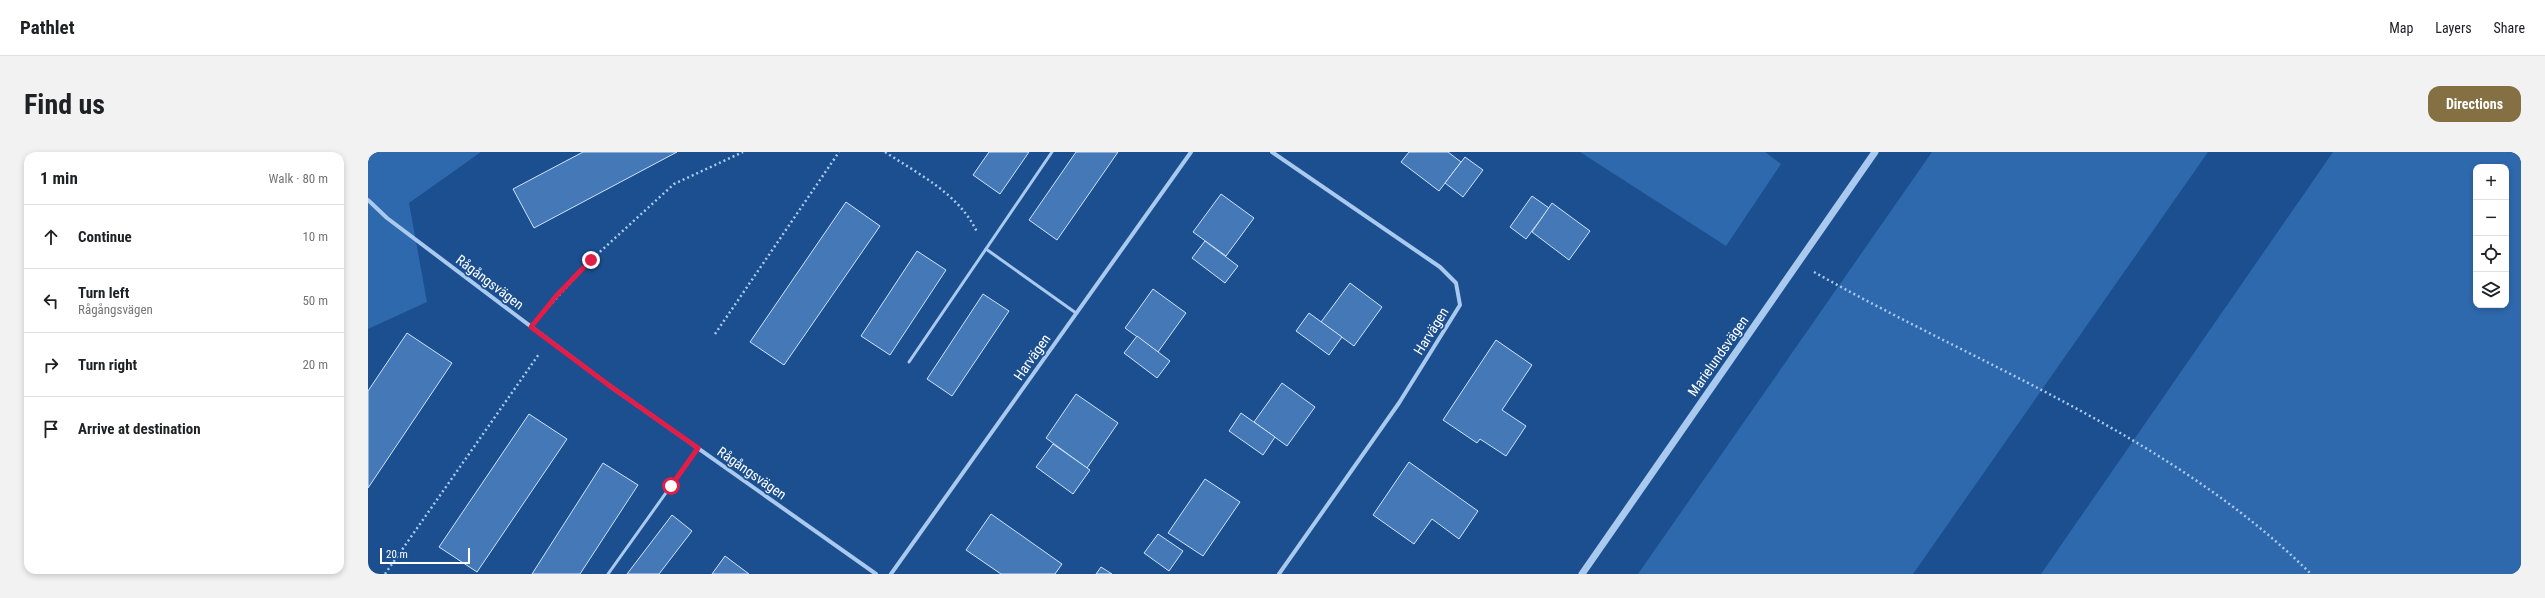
<!DOCTYPE html>
<meta charset="utf-8">
<style>
:root{--surface:#fff;--page:#f2f2f2;--text:#202124;--muted:#757577;--line:#e0e0e0;--accent:#847042}
body{margin:0;font-family:"Roboto Condensed",sans-serif;background:var(--page);color:var(--text)}
.controls{position:absolute;right:12px;top:12px;display:grid;overflow:hidden;border-radius:8px;box-shadow:0 2px 6px #0003}
.controls button{width:36px;height:36px;display:grid;place-items:center;padding:0;border:0;border-bottom:1px solid var(--line);background:var(--surface);color:var(--text);font:20px sans-serif}
.scale{position:absolute;left:12px;bottom:10px;width:90px;box-sizing:border-box;padding-left:4px;border:2px solid #fff;border-top:0;font-size:11px;line-height:14px;white-space:nowrap;color:#fff;-webkit-text-stroke:3px #1b4f8f;paint-order:stroke}
.stop{position:absolute;width:12px;height:12px;margin:-9px;border:3px solid #e11d48;border-radius:50%;background:#fff}
.stop.end{background:#e11d48;border-color:#fff;box-shadow:0 1px 4px #0008}
.list{margin:0;padding:0;list-style:none}
h2{display:flex;justify-content:space-between;align-items:center;height:52px;margin:0;padding:0 16px;font-size:17px}
h2 small{font-size:13px;font-weight:400;color:var(--muted)}
.list li{display:grid;grid-template-columns:26px 1fr auto;gap:12px;align-items:center;box-sizing:border-box;height:64px;padding:0 16px;border-top:1px solid var(--line)}
.list b{display:block;font-size:15px;white-space:nowrap}
.list p{margin:0;font-size:13px;white-space:nowrap;color:var(--muted)}
.list em{font-size:13px;font-style:normal;color:var(--muted)}
.icon{flex:none;width:22px;height:22px;fill:none;stroke:currentColor;stroke-width:2;stroke-linecap:round;stroke-linejoin:round}
.map{position:relative;flex:none;width:2153px;height:422px;overflow:hidden;border-radius:12px}
header{display:flex;align-items:center;gap:24px;box-sizing:border-box;height:56px;padding:0 20px;background:var(--surface);border-bottom:1px solid var(--line)}
header strong{font-size:19px}
nav{display:flex;gap:22px;margin-inline-start:auto;font-size:14px}
.intro{display:flex;align-items:center;justify-content:space-between;box-sizing:border-box;height:96px;padding:0 24px}
h1{margin:0;font-size:28px}
.button{padding:10px 18px;border-radius:12px;background:var(--accent);color:#fff;font-size:14px;font-weight:700}
main{display:flex;gap:24px;padding:0 24px}
aside{flex:1;background:var(--surface);border-radius:12px;box-shadow:0 2px 6px #0003}
.map>svg:first-child{display:block}
.green{fill:#2e69ad;fill-rule:evenodd}
.building{fill:#4478b7;stroke:#cfe3fa}
.lines{fill:none;stroke-linecap:round;stroke-linejoin:round}
.path{stroke:#a9c9ee;stroke-width:2.5;stroke-dasharray:2 3;stroke-linecap:butt}
.service{stroke:#a9c9ee;stroke-width:3}
.minor{stroke:#a9c9ee;stroke-width:4}
.tertiary{stroke:#a9c9ee;stroke-width:7}
.route{stroke:#e11d48;stroke-width:5}
.labels{text-anchor:middle;dominant-baseline:central;stroke-width:3.5;stroke-linejoin:round;paint-order:stroke}
.street-label{font-size:14px;fill:#fff;stroke:#1b4f8f}
</style>
<header>
<strong>Pathlet</strong>
<nav><a>Map</a><a>Layers</a><a>Share</a></nav>
</header>
<div class="intro"><h1>Find us</h1><a class="button">Directions</a></div>
<main>
<aside>
<h2>1 min<small>Walk · 80 m</small></h2>
<ul class="list">
<li><svg class="icon" aria-label="ahead" viewBox="0 0 24 24"><path d="M12 20V5M6 11l6-6 6 6"/></svg><div><b>Continue</b></div><em>10 m</em></li>
<li><svg class="icon" aria-label="left" viewBox="0 0 24 24"><path d="M17 20v-9H6M10 6l-5 5 5 5"/></svg><div><b>Turn left</b><p>Rågångsvägen</p></div><em>50 m</em></li>
<li><svg class="icon" aria-label="right" viewBox="0 0 24 24"><path d="M7 20v-9h11M14 6l5 5-5 5"/></svg><div><b>Turn right</b></div><em>20 m</em></li>
<li><svg class="icon" aria-label="arrive" viewBox="0 0 24 24"><path d="M6 21V4h12l-3 4 3 4H6"/></svg><div><b>Arrive at destination</b></div></li>
</ul>
</aside>
<div class="map">
<svg width="2153" height="422" viewBox="0 0 2153 422">
<rect width="100%" height="100%" fill="#1b4f8f"/>
<g class="green">
<path d="M7,0H113L41,51L59,150L0,177V2Z"/>
<path d="M1212,0H1397L1413,12L1358,94Z"/>
<path d="M1564,0H1840L1545,422H1270Z"/>
<path d="M1965,0H2153V422H1673ZM2108,15H2138V153H2108Z"/>
</g>
<g class="building">
<path d="M215,0H309L166,76L145,37Z"/>
<path d="M621,0H661L632,42L605,23Z"/>
<path d="M708,0H750L689,88L661,68Z"/>
<path d="M1041,0H1080L1093,10L1071,39L1033,10Z"/>
<path d="M1097,5L1115,18L1095,45L1077,31Z"/>
<path d="M853,42L886,66L858,104L825,80Z"/>
<path d="M1164,44L1181,56L1158,87L1142,75Z"/>
<path d="M478,50L512,74L416,213L382,190Z"/>
<path d="M1184,51L1222,79L1201,108L1164,80Z"/>
<path d="M837,89L870,114L857,131L824,106Z"/>
<path d="M549,99L578,118L522,203L493,184Z"/>
<path d="M982,131L1014,155L986,194L953,170Z"/>
<path d="M785,137L818,161L790,200L757,176Z"/>
<path d="M615,142L641,159L584,244L559,227Z"/>
<path d="M941,161L974,185L961,203L928,179Z"/>
<path d="M39,181L84,211L0,336V239Z"/>
<path d="M769,184L802,209L789,226L756,201Z"/>
<path d="M1128,188L1164,213L1134,258L1158,274L1138,304L1112,287L1109,291L1075,268Z"/>
<path d="M914,231L947,255L919,294L886,270Z"/>
<path d="M708,242L750,271L719,316L678,286Z"/>
<path d="M873,261L907,285L895,303L861,279Z"/>
<path d="M161,262L199,287L109,420L71,395Z"/>
<path d="M685,292L722,318L705,342L668,315Z"/>
<path d="M1041,310L1110,359L1091,387L1064,367L1046,392L1005,363Z"/>
<path d="M235,311L270,333L212,422H164Z"/>
<path d="M837,327L872,350L835,404L800,381Z"/>
<path d="M623,362L694,412L687,422H633L598,398Z"/>
<path d="M304,363L324,379L291,422H259Z"/>
<path d="M790,382L815,399L801,419L776,401Z"/>
<path d="M357,404L381,422H344Z"/>
<path d="M733,415L744,422H728Z"/>
</g>
<g class="lines">
<g class="path">
<path d="M517,0C552,23 591,42 609,80"/>
<path d="M1446,120C1614,215 1804,284 1943,422"/>
<path d="M174,162L223,108L306,32L375,0"/>
<path d="M347,182L471,0"/>
<path d="M17,422L171,202"/>
</g>
<g class="service">
<path d="M618,97L708,161"/>
<path d="M541,210L684,0"/>
<path d="M240,422L330,296"/>
</g>
<g class="minor">
<path d="M904,0L1072,115L1088,131L1092,153L1031,251L911,422"/>
<path d="M0,48L19,66L242,234L508,422"/>
<path d="M523,422L823,0"/>
</g>
<path class="tertiary" d="M1214,422L1507,0"/>
</g>
<g class="lines">
<path class="route" d="M223,108L189,143L163,175L242,234L330,296L303,334"/>
</g>
<g class="labels">
<g class="street-label">
<text transform="translate(122 130) rotate(37)">Rågångsvägen</text>
<text transform="translate(1063 179) rotate(-58)">Harvägen</text>
<text transform="translate(1350 204) rotate(-55)">Marielundsvägen</text>
<text transform="translate(664 205) rotate(-55)">Harvägen</text>
<text transform="translate(384 321) rotate(35)">Rågångsvägen</text>
</g>
</g>
</svg>
<div class="controls">
<button>+</button>
<button>−</button>
<button><svg class="icon" aria-label="locate" viewBox="0 0 24 24"><circle cx="12" cy="12" r="6"/><path d="M12 2v4M12 18v4M2 12h4M18 12h4"/></svg></button>
<button><svg class="icon" aria-label="layers" viewBox="0 0 24 24"><path d="M12 4l9 5-9 5-9-5zM3 14l9 5 9-5"/></svg></button>
</div>
<div class="scale">20 m</div>
<div class="stop" style="left:303px;top:334px"></div>
<div class="stop end" style="left:223px;top:108px"></div>
</div>
</main>
